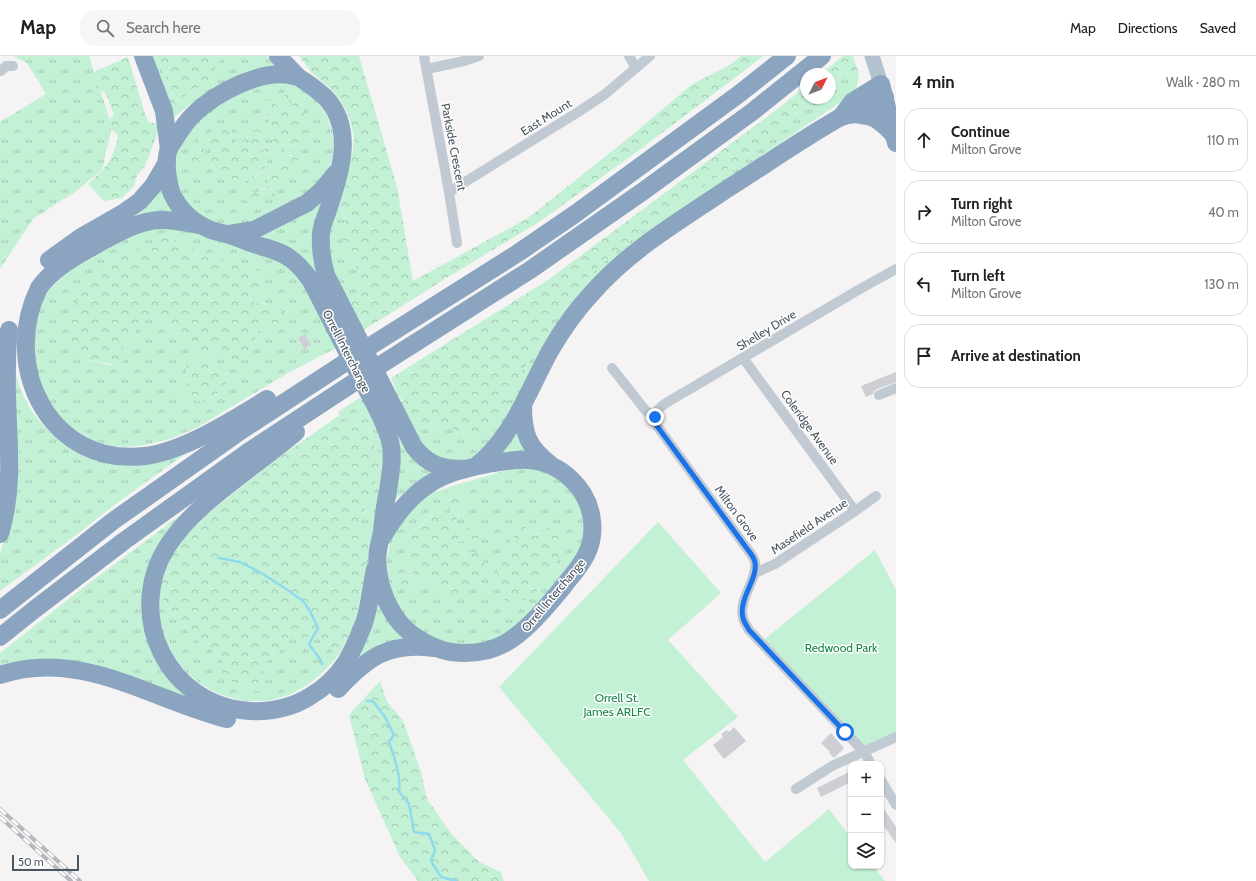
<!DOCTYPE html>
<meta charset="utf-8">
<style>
:root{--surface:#fff;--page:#f6f6f6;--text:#202124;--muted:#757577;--line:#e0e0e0}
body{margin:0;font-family:Cabin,sans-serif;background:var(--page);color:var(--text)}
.controls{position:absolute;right:12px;bottom:12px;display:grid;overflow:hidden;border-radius:8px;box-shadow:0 1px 3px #0004}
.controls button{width:36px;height:36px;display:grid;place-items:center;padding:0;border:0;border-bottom:1px solid var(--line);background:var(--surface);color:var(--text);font:20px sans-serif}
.compass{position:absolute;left:800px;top:12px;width:36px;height:36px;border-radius:50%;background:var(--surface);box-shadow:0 1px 3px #0004;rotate:48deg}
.scale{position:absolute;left:12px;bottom:10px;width:67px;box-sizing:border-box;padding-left:4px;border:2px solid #4a5661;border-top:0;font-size:11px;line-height:14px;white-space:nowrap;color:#4a5661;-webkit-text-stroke:3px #fff;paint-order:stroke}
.stop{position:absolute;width:12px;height:12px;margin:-9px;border:3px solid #1a73e8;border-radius:50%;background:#fff}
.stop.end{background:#1a73e8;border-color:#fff;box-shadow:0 1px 4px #0008}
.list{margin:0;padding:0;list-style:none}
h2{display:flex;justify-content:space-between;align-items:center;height:52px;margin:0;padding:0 16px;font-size:17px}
h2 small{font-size:13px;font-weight:400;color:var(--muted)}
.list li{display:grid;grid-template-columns:26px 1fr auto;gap:12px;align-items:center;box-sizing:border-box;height:64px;margin:0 8px 8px;padding:0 8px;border:1px solid var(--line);border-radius:16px}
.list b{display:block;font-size:15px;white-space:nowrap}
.list p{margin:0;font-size:13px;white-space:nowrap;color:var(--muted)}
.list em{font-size:13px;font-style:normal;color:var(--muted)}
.icon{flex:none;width:22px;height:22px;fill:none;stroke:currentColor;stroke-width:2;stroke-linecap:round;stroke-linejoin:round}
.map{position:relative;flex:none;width:896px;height:825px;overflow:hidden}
header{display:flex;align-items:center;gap:24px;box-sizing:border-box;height:56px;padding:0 20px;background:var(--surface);border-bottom:1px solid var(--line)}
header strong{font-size:19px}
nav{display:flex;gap:22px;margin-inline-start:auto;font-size:14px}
.search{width:280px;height:36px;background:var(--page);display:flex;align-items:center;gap:10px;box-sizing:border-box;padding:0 14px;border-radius:16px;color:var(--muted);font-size:15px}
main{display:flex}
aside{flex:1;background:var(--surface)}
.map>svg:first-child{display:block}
.grass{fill:url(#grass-tufts);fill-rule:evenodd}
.forest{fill:url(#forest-crowns)}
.park{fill:#c3f1d5}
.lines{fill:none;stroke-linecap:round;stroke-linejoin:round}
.stream{stroke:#90daee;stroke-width:2.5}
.building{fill:#cdcfd5}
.street{stroke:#c1cad2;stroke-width:10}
.primary{stroke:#b3c2d1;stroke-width:15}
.highway{stroke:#8ba5c1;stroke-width:18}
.rail-casing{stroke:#b5b8bd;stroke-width:4}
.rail{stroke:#fff;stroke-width:2.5;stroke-dasharray:8;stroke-linecap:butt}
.route{stroke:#1a73e8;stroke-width:5}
.labels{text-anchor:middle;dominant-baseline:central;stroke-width:3;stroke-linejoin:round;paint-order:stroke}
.street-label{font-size:12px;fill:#4a5661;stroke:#fff}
.park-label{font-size:12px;fill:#17864f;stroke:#fff}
</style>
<header>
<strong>Map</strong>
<div class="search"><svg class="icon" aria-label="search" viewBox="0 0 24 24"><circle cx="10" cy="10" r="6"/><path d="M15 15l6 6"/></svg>Search here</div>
<nav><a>Map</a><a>Directions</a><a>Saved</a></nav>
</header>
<main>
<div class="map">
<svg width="896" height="825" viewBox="0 0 896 825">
<defs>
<pattern id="grass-tufts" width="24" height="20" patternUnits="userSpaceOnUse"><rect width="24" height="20" fill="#c3f1d5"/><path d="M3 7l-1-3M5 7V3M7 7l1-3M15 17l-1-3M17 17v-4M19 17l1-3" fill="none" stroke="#a0c6b0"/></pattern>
<pattern id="forest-crowns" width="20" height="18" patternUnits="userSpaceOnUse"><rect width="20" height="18" fill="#c3f1d5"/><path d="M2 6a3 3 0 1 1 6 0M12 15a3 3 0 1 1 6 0" fill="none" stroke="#a0c6b0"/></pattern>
</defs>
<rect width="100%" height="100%" fill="#f5f3f3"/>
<g class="grass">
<path d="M13,0H89L112,70L102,114L75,136L33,163L0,213V66L46,38L27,7Z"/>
<path d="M149,0H157L175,46L207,25L222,0H268L275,11C255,12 240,20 223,29C203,40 186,49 170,66Z"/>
<path d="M846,12L859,18L856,36L688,149L635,191L481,398C460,407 443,411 425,393C418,386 414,375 409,366L444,371L472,379L509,360L507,339L563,253L586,223L606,204L634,182L719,119L762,87L781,80L789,64L807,50L829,47L842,14Z"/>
<path d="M279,26L288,27L303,34L316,44L326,58L332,74L334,91L331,108L327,116L311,136L251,167L226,170L210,166L184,146L171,106L188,68L250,31ZM268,44L272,45L284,55L287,52L292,51L293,47H301L303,57L294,89L286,90L284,93V98L293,100L289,115L283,120L279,127L246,144L264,132H267L270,113L273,107L281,106L274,94L270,96C268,101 267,107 265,111C258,124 240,126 227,128L222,120L210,107V92H205L203,95L223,70L234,80L238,88L244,85L248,88L250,87V81L259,87L258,91L259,95C265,94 270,91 274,87C269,80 267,70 270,62L265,57Z"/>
<path d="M164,130L180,160L132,163L150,148Z"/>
<path d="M338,141L345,163L344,174L359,217V231L349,251L332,216L327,189Z"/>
<path d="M323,143L317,223L259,182L270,172Z"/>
<path d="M148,172L183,173L277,202L298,219L336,292L288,317L198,371L170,383L145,389L125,391L108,389L91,384L54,360L28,294L45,240L52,231L67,216L122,185L121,182ZM169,181L178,188L185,186L193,196L198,200L212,202L226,206L251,239L250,247H256L265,246L271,251L277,252L276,273H264L257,276L246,303L215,291L210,303L220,317L230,318L231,322L224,329L216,339L204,346L193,344L181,345L189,320L186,313L200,302L199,291L189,285L183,276L176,271L166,270L161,263L152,261L141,263L137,273L112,309L82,303Z"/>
<path d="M13,295C14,304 15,314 17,322C27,358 53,385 86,399L203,385L113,450L75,480L0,535V497L7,476Z"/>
<path d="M377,331L439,417L414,429L393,445Z"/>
<path d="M364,339L382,379L386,427L361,541L369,486L358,470L381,412L379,398L371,385L367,365L358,373L340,359L338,356Z"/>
<path d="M519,367L532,398L490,404Z"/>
<path d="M525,411L537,412L563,425L581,450L585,482L579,501L522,568L490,586L471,590L449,588L426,580L410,568L397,551L386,517L387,503L390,487L395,471L427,438L447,432L453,452L447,459H431L418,471L411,479L408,506L413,514L411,520L400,518L407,531L415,533L425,516L428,527L443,537L448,542L488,518L474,496L466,498L455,486L487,474L478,473L470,470L463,474L457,470L455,466L458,459L465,449L464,443L456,429L507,414ZM561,469L552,517L543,523L536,537L522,545L514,546L507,551H497L509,539L511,530L499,528L490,537L492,525L495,521L502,501L508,494L514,478L515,471L527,474L535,480L541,477L546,472H555Z"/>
<path d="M203,442L143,552L206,648L115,617L0,614V597L80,534Z"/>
<path d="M159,535L168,552L200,587L217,597L225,608L228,625L241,628L262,637L264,624L263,608L283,592L290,577L313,576L339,598C324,618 304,635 279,642C269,645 259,645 249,645C204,641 169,609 161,566C158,555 159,545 159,535Z"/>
<path d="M379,546L410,585L358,605V600L375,562Z"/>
</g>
<g class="forest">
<path d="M157,0H222L208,25L175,46Z"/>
<path d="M299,0H359L397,131L413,225L528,162L631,80L691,29L731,8L741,0H763L736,21L634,98L536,168L456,216L362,275L349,251L359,231V217L351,198L347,197L343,188L345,163L338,141L353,94L354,82L351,68L346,54L340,44L332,34L312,17Z"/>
<path d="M843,0H853L859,18L846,12L842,14L829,47L807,50L789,64L781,80L762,87L719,119L634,182L606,204L586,223L563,253L507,339L509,360L502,367L486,377L472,379L444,371L409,366L397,345L404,346L399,341L391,322L548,224L780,51L806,30V42H830V18H821Z"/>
<path d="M128,1L145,58L149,66L158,68V75L152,92L145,110L137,119L134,130L122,142L104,145L88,128C106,112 114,103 118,79L109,72L111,61L114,59L106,38L91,27L89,18Z"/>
<path d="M290,37L301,47L308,70C302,83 301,88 286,90L284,93V98L298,102L296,114C279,117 281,127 274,140L251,148L245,144L258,135L267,132L270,113L273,107L281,106L274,94L270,96C268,101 267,107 265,111C262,117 243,127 236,132L227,129L222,120L210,107V92H205L203,95L199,108L193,111L186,108L187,96L193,87L200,81L223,70H229L238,88L244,85L248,88L250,86V81L252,76L259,75L263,83L258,90L259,95C265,94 270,91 274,87C269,80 267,70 270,62L263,53V47L268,44L272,45L284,55L287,52L292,51L293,47L284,39Z"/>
<path d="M169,181L178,188L185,186L192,189L193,196L198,200L212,202L260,215V223L265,229L262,237L251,239L250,246L256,247L265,246C272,252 275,251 282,255L284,260L276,273H264L257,276L247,303L230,304L221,302L215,291L210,303L220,317L230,318L231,322L224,329L216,339L204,346L193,344L181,345L180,336C194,322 184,321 187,306L200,302L199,291L189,285L183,276L176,271L166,270L160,263L152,261L141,263L137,273L122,294L124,304L119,309L82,303L70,293L69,274L74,253L83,232L99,210L141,191L148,192L158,183Z"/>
<path d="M340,359L358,373L367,364L371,385L379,398L381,412L358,470L369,486L361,541L353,572L339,598L313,576L302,586L290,577L283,592L263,608L264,624L262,637L241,628L228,625L222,617L225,608L217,597L200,587L183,571L168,552L159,535L161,527L172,500L184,482L211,455L277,403Z"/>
<path d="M456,429L464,443L465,449L458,459L455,466L457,470L463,474L470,470L478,473L487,474L489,477C478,485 468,485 455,486L466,498L474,496L481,500L488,518L448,543L443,537L428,527L425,516L421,528L415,533L396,528L400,518L412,520L413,514L408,506L411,479L418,471L432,459H447L453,452L447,432Z"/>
<path d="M523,467L527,474L535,480L541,477L546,472H555L561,468L562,494L552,517L543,523L536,537L522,545L514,546L507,551L497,554V551L509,539L511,530L499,528L490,537L488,530L495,521L502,501L508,494L514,479L515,471Z"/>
<path d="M380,625L387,646L403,664L421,716L427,743L450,776L479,806L501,816L504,825H418L400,801L365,723L349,659Z"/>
</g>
<g class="park">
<path d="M658,466L721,537L668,584L738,661L683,704L765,806L829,753L851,782V810H873L885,825H649L621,777L499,631Z"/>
<path d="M875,494L896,534V681L864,696L761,586Z"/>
</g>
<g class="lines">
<g class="stream">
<path d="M219,502L240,506L263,518L286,533L303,545L310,555L318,572L309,588L320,603L322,608"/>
<path d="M367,645H373L385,661L394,679L389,686C395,703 401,719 399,736L409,748L414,776L429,778L435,794L431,805L441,821L456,825"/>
</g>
</g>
<g class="building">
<path d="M305,278L311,289L304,293L298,282Z"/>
<path d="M896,316V326L877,333L874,335L873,338L866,341L861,330Z"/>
<path d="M734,671L746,685L724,703L713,689L723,681L721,678L727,674L729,676Z"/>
<path d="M831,677L844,692L834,702L829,697L830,696L821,687Z"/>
<path d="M851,715V726L821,741L817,732Z"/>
<path d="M881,748L896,771V787L881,766Z"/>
</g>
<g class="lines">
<g class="street">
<path d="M424,0L449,136L457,187"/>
<path d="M629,0L636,12"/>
<path d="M427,13L464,5L479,0"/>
<path d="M1,15L6,10H13"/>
<path d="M449,136L575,58L604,39L650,0"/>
<path d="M743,302L855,455"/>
<path d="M612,312L646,355L655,361V366L657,370L751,498C753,501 755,504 755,507C758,523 738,543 743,562C744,566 747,570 749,574L864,696L871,708"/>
<path d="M879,339L896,332"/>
<path d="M655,361C657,354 660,351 666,347L860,233L896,213"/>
<path d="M755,517L775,508L855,455L876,440"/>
<path d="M881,724L896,749"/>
<path d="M796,733L832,710L896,681"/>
</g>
<path class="primary" d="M872,0L881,28"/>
<g class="highway">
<path d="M143,0L164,55L169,93"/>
<path d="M278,0L298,21"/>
<path d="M855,58C860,59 866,60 871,61C880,64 887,72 894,79"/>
<path d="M841,61L852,46L881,28L896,87"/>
<path d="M199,169C186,167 173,163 160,164C137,165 116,178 96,189C75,201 53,212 39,232C0,312 51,411 145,400C184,395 233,364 267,343"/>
<path d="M229,178L254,174L307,147L322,134L336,117"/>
<path d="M49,204L81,181L123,157L140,145L153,130L167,106"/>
<path d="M523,350C523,378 528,391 550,408"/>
<path d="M296,376C256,411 195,446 167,491C124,560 168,650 250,655C271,656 291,652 309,641C323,633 337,620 346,606C353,594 359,580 364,567C370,550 371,531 375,513"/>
<path d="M476,410C513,381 528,335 550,295C562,274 577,253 593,236C630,194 678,166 724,135C762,111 799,85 839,62C845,59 852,59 859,57C868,53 876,46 885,41"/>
<path d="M0,478C17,422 5,370 7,313C7,300 7,287 9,274"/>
<path d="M380,485C394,462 408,441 431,427C448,416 468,412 487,408C501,406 514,403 528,404C561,406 589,433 592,465C595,492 582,508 566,527C560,535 553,543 546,551C519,582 495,602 451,596C433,593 412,581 400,567C384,547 375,520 378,494C379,488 381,482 382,476C383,463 385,449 388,435C390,419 394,402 390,385C385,365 371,341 361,323C344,290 328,258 311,225C305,216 299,209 291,203C282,196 271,193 260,190C250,187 239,182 229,179C223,177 217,176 211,174C194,167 180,155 172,138C168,127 164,104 169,93C170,90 173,86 175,83C180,75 186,66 193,59C215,37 265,10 297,21C303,23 321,37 326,42C354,73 341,113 330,148C327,158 322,168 321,177C320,192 322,205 326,219L414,391C428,409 442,413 464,413"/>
<path d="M0,554L113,465L242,374L372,289L518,197L575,158L739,38L787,0"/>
<path d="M0,581L35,553L124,485L248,396L382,308L530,214L642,136L752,56L822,0"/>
<path d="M0,619C80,592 152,644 227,663"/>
<path d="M338,633C368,601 388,586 434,592"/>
</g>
<g class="rail-casing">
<g id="rail">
<path d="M0,753L80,825"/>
<path d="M0,761L71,825"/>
</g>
</g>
<use href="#rail" class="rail"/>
</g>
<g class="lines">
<path class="route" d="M655,361V366L657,370L751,498C753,501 755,504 755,507C758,523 738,543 743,562C744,566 747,570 749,574L845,676"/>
</g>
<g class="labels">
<g class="street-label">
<text transform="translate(546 61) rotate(-32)">East Mount</text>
<text transform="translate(454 91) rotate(79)">Parkside Crescent</text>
<text transform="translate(766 274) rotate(-31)">Shelley Drive</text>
<text transform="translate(347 295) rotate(63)">Orrell Interchange</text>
<text transform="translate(810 371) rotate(54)">Coleridge Avenue</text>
<text transform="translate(737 457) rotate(54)">Milton Grove</text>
<text transform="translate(809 470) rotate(-34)">Masefield Avenue</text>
<text transform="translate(553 539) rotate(-50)">Orrell Interchange</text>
</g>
<g class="park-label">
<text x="841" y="591">Redwood Park</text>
<text x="617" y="641">Orrell St.<tspan x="617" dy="14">James ARLFC</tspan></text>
</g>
</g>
</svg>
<div class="controls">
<button>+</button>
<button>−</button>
<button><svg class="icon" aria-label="layers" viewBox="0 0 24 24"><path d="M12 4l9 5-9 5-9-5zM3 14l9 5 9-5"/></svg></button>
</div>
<svg class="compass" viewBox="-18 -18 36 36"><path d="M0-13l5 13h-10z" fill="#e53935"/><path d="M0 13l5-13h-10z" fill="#757577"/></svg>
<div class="scale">50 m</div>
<div class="stop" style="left:845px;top:676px"></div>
<div class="stop end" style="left:655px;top:361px"></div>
</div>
<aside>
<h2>4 min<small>Walk · 280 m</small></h2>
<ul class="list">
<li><svg class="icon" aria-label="ahead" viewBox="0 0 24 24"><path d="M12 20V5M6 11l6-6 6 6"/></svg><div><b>Continue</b><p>Milton Grove</p></div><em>110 m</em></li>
<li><svg class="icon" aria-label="right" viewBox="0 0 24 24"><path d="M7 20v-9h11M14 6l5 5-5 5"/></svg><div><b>Turn right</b><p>Milton Grove</p></div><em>40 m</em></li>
<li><svg class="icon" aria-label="left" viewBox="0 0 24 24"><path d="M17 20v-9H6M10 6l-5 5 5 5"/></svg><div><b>Turn left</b><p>Milton Grove</p></div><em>130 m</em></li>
<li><svg class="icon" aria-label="arrive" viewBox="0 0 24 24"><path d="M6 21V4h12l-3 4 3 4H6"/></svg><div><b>Arrive at destination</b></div></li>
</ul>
</aside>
</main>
